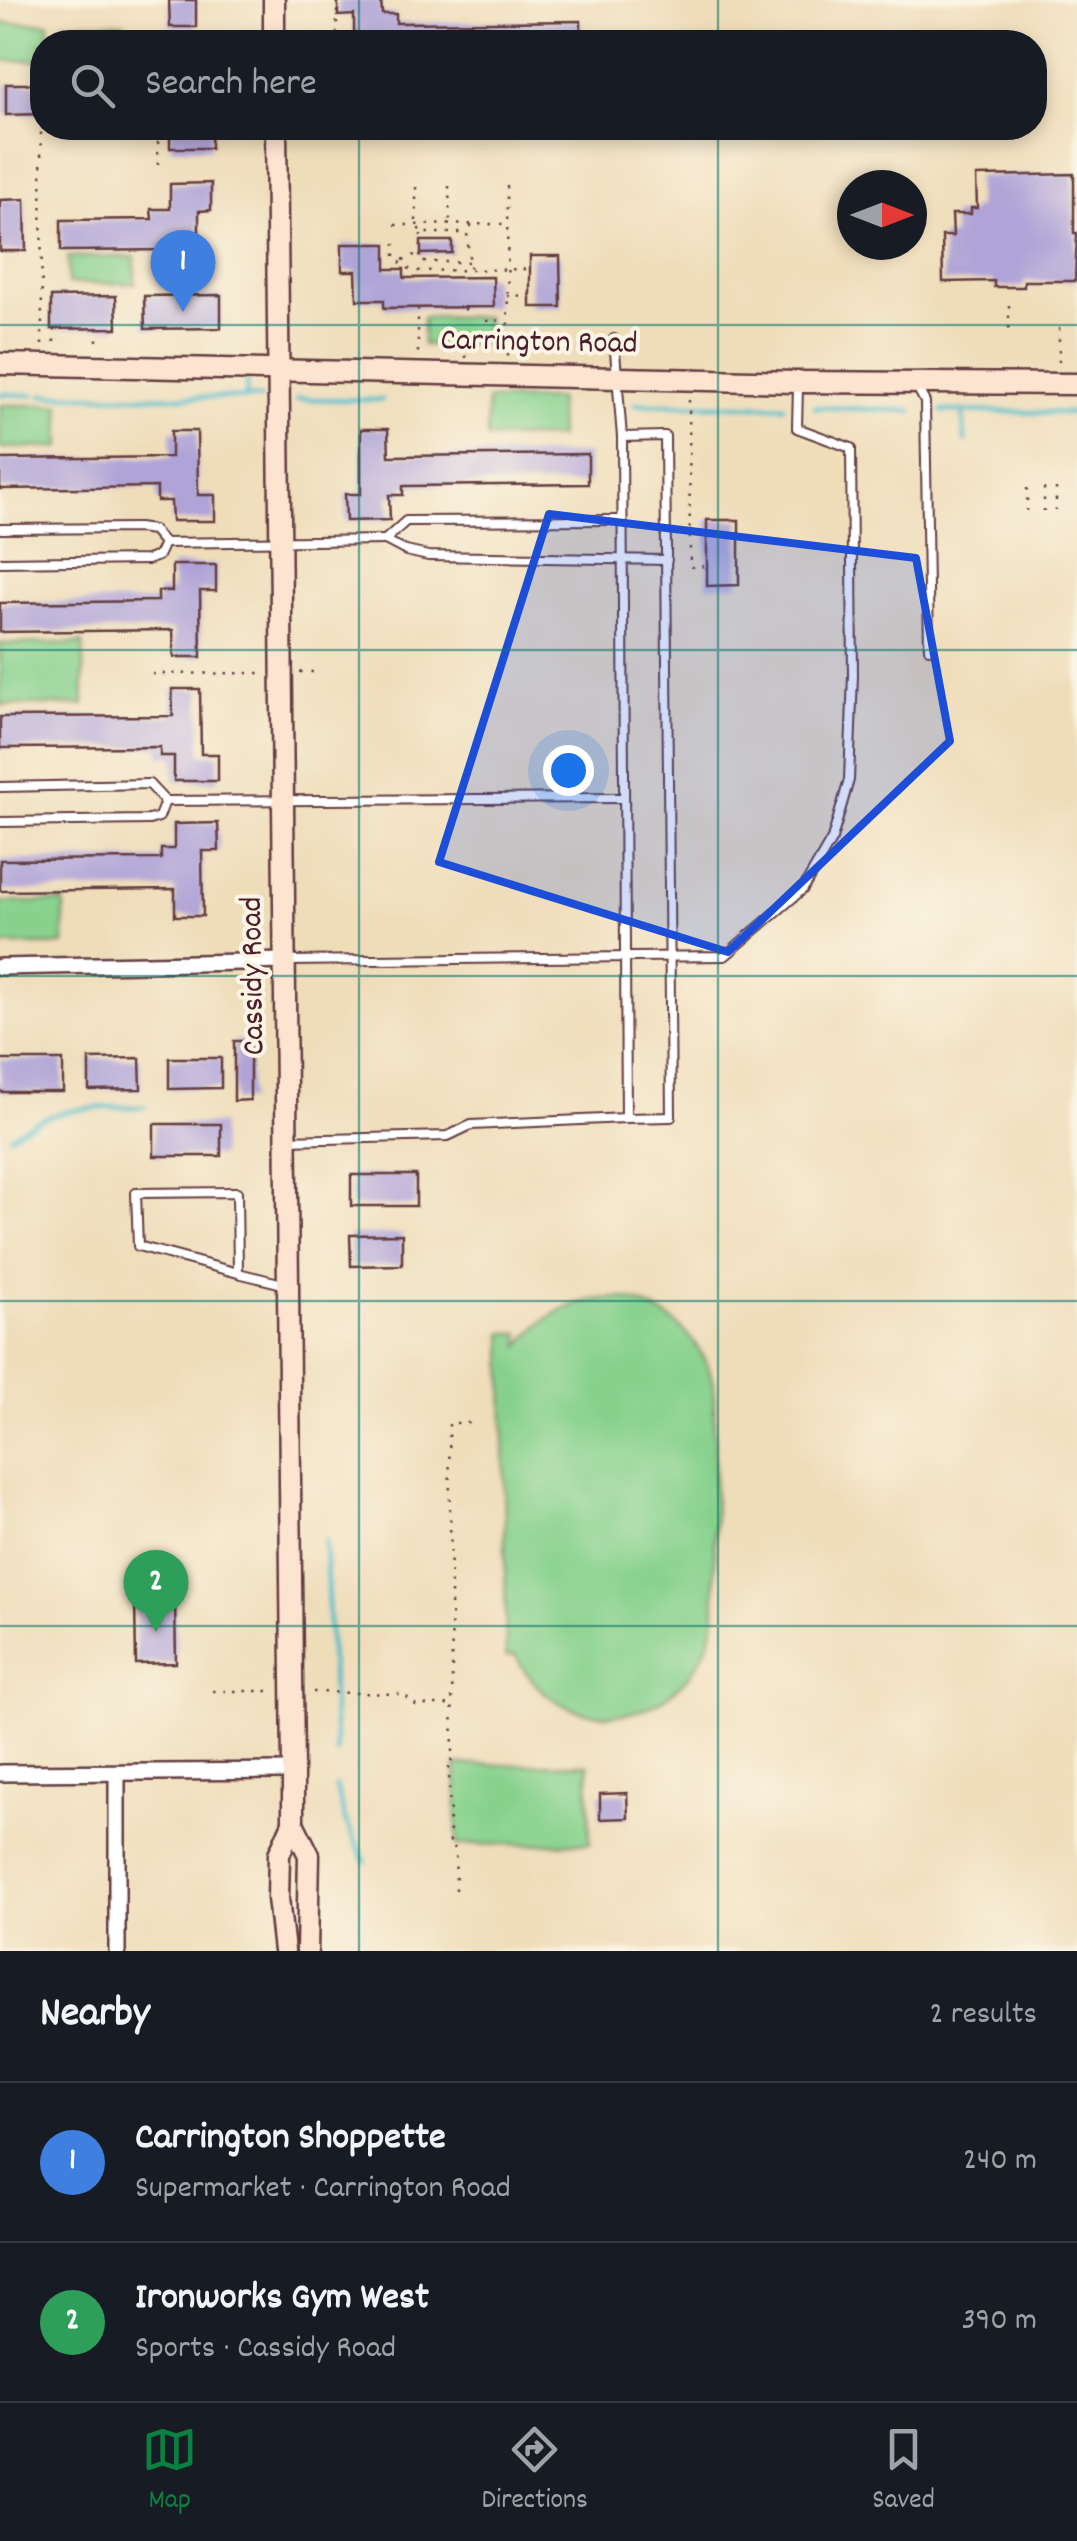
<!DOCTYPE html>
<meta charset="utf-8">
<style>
:root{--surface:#171b24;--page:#242831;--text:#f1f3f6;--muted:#9ea1a6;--line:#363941;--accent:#0b8043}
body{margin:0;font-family:Dekko,sans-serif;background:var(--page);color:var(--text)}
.compass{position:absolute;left:837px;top:170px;width:90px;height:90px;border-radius:50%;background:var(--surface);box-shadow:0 5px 15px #0003;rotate:90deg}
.you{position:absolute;left:568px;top:770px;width:35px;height:35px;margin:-25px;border:8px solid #fff;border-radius:50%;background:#1a73e8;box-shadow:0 0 0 15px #1a73e833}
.badge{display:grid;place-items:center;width:65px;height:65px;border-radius:50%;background:var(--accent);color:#fff;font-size:32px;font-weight:700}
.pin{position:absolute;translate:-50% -82px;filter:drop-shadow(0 2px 5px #0008)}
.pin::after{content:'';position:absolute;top:52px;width:35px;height:30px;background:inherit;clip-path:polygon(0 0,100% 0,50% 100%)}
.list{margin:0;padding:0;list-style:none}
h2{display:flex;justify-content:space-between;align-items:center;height:130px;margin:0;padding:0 40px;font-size:42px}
h2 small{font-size:32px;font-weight:400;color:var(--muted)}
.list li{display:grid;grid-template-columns:65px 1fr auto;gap:30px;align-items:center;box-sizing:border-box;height:160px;padding:0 40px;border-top:2px solid var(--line)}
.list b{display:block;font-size:38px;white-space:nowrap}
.list p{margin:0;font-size:32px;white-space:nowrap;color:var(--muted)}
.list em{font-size:32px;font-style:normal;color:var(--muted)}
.icon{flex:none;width:55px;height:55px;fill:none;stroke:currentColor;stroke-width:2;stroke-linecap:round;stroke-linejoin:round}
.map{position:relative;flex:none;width:1077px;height:1951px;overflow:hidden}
.search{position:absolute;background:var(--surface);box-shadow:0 5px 15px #0003;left:30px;right:30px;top:30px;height:110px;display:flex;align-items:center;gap:25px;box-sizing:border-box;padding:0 35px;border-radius:40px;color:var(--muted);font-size:38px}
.sheet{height:450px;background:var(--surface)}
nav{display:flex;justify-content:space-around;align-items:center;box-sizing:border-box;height:140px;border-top:2px solid var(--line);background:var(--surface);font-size:28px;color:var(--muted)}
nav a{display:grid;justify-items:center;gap:5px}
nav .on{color:var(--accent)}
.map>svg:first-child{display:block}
.green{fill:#87d18d;stroke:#68785c;stroke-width:2.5}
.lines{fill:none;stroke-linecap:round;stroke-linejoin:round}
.stream{stroke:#4ebbc8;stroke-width:5}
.building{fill:#afa3d7}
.lane-casing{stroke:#633c40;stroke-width:12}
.street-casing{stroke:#633c40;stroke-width:20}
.secondary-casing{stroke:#633c40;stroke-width:25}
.path{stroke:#633c40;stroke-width:2.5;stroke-dasharray:2.5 8;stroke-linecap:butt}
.lane{stroke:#fff;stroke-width:8}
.street{stroke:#fff;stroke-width:15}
.secondary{stroke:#fde4d1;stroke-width:20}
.marked{fill:#1d4ed8;fill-opacity:0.2;stroke:#1d4ed8;stroke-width:8;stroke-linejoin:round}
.grid{fill:none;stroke:#0f766e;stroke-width:2.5;stroke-opacity:0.55}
.labels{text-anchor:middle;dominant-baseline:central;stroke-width:8;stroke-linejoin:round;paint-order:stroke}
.street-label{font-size:32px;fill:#4a1f2b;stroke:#fcf5e5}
</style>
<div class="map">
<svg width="1077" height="1951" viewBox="0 0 1077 1951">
<rect width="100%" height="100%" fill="#fcf5e5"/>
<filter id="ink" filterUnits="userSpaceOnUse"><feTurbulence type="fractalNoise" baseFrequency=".01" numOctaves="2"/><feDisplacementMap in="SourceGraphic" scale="20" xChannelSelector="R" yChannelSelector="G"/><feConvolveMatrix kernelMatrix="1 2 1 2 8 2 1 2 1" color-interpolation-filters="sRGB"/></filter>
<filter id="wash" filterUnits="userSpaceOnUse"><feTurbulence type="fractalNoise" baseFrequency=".0048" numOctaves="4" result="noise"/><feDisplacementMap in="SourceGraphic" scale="40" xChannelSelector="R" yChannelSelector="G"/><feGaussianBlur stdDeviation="2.25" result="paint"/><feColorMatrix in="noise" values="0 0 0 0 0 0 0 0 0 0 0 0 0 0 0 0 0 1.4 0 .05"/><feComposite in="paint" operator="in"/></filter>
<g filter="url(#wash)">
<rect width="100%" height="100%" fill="#efddba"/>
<g class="green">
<path d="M0,23H49V42H42V60L0,61Z"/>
<rect x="64" y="23" width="60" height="19"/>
<path d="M68,257H135V283L68,284Z"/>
<path d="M423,317H486V344L423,345Z"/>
<path d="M558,399L559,437L487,438V400Z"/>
<path d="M0,405H60L61,447L0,448Z"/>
<path d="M83,643L84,705H0V644Z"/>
<rect x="0" y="902" width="64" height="43"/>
<path d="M623,1298C670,1310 700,1337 714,1384L715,1618C696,1723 568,1754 516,1656H506L503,1333H520V1346C546,1311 580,1297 623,1298Z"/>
<path d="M588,1764L590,1843L457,1845L456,1765Z"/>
</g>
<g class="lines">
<g class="stream">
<path d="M0,394L34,395"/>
<path d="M42,395L261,398"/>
<path d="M246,398L247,377"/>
<path d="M297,399L382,400"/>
<path d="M635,404L784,406"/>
<path d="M815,407L912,411"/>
<path d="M942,411L1077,413"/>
<path d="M963,412L965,441"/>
<path d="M10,1136C52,1106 95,1107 144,1107"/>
<path d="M325,1540L332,1690"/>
<path d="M332,1695L336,1752"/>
<path d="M336,1787L345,1820L365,1861"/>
</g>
</g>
<g id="blocks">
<g class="building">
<path d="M169,0H196V27H170Z"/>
<path d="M338,0H381L382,14H396V23L581,21V42H354V15L338,16Z"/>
<path d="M6,84H42V114L6,115Z"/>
<rect x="170" y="128" width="41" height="20"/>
<path d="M1074,174V233H1077L1075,281H1024V287H994V281L943,282L942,236H953L952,214H971V208H977L976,176Z"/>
<path d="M211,183V210L199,211V240H172V250L61,251V220L152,219L151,209H170V184Z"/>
<path d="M25,199L26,251H0V200Z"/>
<path d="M421,241H452V253L421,254Z"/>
<path d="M342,244H386V269H404V278L493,277L494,307L384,308V300H357L356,271H342Z"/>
<path d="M530,256H560L561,307H530Z"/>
<path d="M221,295V328L145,329L144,296Z"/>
<path d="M116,296L117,328L51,329V297Z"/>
<path d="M361,429H388L389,456L588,454V484L403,486V495H389L390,520L346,521L345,494H361Z"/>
<path d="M171,431H197L198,495H215V521H172L171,501H157V487L0,489V459L171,457Z"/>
<path d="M707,520H739V585L707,586Z"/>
<path d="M172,565H216V591H200L201,657H174L173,630L0,632V603L158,601V591H172Z"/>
<path d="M172,689H200L201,754H218V781H174V756H160V747L0,748V717L173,716Z"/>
<path d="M218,823L219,851H202L203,916H175V889L0,891V860L161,859V849H174V824Z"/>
<path d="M234,1041H250V1100L234,1101Z"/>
<path d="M140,1058L141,1089L89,1090V1059Z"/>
<path d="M169,1058H221V1088L169,1089Z"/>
<rect x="0" y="1060" width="63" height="32"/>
<rect x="154" y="1124" width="67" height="32"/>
<rect x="351" y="1175" width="65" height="31"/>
<path d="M402,1234V1265L351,1266L350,1235Z"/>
<path d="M135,1600H175L176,1663L136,1664Z"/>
<path d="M627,1793L628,1818L600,1819V1794Z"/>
</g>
</g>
</g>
<g filter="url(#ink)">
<use href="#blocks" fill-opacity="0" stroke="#633c40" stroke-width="2.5"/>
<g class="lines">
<g class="lane-casing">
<g id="lane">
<path d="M614,339L622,437L626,1118L671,1117L665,436L622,437"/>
<path d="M916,385L925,402L929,649"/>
<path d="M622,520L406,521L385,540L406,551L428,556L667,560"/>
<path d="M0,529L138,528L153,530L164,543"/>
<path d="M164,543L385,540"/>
<path d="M0,562L147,560L158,556L164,543"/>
<path d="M0,787L149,784L165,801L159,817L149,820L0,822"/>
<path d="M165,801L622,798"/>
<path d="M289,961L725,956L803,889L832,839L849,780L853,675L851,448L797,428L798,386"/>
<path d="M286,1140L448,1136L471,1125L626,1118"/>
<path d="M238,1273L138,1246L136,1193L237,1192L238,1273L287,1285"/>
</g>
</g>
<g class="street-casing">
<g id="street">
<path d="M0,967L285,961"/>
<path d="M0,1773L293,1771"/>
<path d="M117,1773V1951"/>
</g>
</g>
<g class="secondary-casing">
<g id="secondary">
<path d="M274,0V42"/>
<path d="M276,128L293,1771V1823L279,1854L278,1898L284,1951"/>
<path d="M0,364L798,382L1077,384"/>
<path d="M293,1823L309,1855L307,1951"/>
</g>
</g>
<g class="path">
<path d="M337,0V42"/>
<path d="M339,128V136"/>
<path d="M449,186L450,224"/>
<path d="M507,186L508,358"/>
<path d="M416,187V225L422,233H467"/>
<path d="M395,225L504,224"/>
<path d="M421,234L420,262H469"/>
<path d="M395,243V258L412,271L530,269"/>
<path d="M403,260L419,253"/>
<path d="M470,268L467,233L472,224"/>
<path d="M507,296L530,295"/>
<path d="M1009,305V329"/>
<path d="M418,308V357"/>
<path d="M465,308V317"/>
<path d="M486,321L506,320"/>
<path d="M97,328V347"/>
<path d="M1059,328V362"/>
<path d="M54,329V347"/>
<path d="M42,345L41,129L158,128V166"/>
<path d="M466,345V358"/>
<path d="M689,400L690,567L707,566"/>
<path d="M1027,488V511"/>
<path d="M1044,488V511"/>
<path d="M1056,488V510"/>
<path d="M300,672H319"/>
<path d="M152,674L262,673"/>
<path d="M213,1691H275"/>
<path d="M313,1692L403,1694L416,1705H451"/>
<path d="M456,1890L455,1848H450L449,1760H453L449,1423H470V1419"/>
</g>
<use href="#lane" class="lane"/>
<use href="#street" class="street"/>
<use href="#secondary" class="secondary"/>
</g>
</g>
<path class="marked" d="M549,514L916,558L950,741L728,952L439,862Z"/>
<path class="grid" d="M359,0V42M718,0V42M359,128V1951M718,128V1951M0,325H1077M0,650H1077M0,976H1077M0,1301H1077M0,1626H1077"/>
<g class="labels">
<g class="street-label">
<text transform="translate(539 344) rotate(1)">Carrington Road</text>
<text transform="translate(255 976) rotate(-91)">Cassidy Road</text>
</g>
</g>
</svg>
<svg class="compass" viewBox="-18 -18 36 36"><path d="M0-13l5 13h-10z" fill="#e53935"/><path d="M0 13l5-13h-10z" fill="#9ea1a6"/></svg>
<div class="you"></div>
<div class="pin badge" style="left:183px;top:312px;background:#3f7fe0">1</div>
<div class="pin badge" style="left:156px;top:1632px;background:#2e9e5b">2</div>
<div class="search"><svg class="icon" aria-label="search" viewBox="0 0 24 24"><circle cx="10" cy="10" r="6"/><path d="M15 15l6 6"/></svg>Search here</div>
</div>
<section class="sheet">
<h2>Nearby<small>2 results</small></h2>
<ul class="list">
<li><span class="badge" style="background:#3f7fe0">1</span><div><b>Carrington Shoppette</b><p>Supermarket · Carrington Road</p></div><em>240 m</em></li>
<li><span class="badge" style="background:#2e9e5b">2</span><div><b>Ironworks Gym West</b><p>Sports · Cassidy Road</p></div><em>390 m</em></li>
</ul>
</section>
<nav>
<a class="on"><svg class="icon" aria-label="map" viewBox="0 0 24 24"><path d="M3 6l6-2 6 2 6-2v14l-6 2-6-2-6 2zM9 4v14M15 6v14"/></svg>Map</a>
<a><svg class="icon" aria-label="directions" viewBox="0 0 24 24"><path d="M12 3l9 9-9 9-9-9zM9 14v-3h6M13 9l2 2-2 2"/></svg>Directions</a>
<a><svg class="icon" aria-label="saved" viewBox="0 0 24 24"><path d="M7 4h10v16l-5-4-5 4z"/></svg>Saved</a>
</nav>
